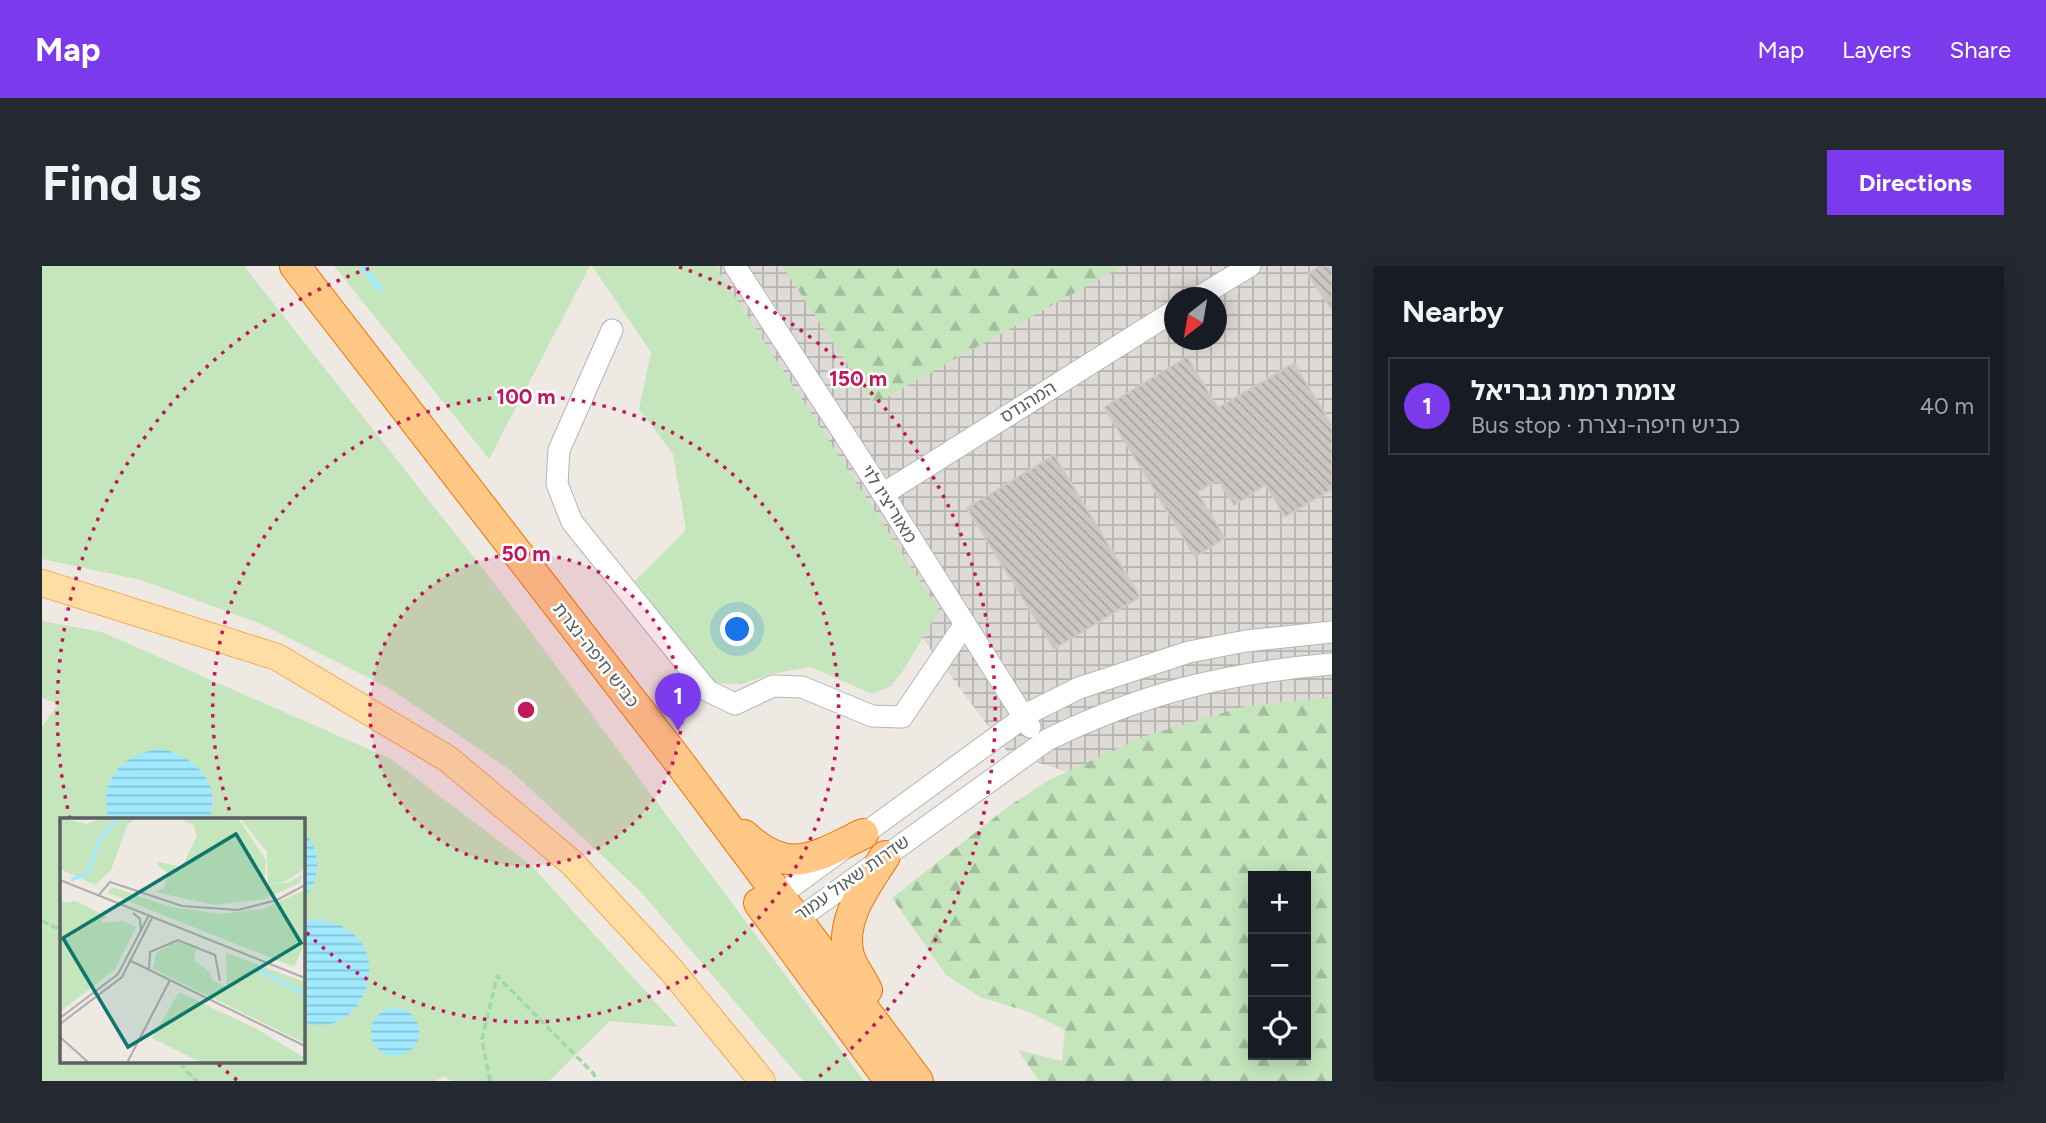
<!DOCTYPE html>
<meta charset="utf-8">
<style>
:root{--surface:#171b24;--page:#242831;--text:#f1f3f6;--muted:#9ea1a6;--line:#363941;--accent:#7c3aed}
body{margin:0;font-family:Figtree,"Noto Sans Hebrew",sans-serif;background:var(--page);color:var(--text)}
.controls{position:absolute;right:21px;bottom:21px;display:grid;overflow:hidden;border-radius:0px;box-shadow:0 4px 18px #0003}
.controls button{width:63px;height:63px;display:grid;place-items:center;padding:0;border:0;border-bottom:2px solid var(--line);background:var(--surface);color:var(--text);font:35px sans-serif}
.compass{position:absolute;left:1122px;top:21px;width:63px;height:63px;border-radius:50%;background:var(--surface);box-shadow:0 4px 18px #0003;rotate:211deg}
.you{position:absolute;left:696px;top:364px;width:24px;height:24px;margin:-18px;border:5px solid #fff;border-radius:50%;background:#1a73e8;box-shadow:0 0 0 10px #1a73e833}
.badge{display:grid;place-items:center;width:46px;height:46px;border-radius:50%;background:var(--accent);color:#fff;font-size:23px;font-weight:700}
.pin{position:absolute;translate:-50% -58px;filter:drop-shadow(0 2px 4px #0008)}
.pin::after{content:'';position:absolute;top:37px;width:24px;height:21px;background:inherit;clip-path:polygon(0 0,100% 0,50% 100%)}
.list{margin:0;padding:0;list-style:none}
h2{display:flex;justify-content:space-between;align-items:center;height:91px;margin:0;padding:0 28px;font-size:30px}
h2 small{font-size:23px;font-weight:400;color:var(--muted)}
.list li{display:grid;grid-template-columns:46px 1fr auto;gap:21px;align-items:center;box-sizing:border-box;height:98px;margin:0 14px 14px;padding:0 14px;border:2px solid var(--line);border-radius:0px}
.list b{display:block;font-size:26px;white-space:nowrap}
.list p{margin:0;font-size:23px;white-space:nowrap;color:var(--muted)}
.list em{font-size:23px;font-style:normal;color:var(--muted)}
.icon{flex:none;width:38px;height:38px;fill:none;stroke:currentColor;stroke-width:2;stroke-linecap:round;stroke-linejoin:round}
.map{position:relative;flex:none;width:1290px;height:815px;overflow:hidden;border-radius:0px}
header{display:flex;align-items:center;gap:42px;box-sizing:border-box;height:98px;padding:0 35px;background:var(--accent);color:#fff}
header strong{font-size:33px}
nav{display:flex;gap:38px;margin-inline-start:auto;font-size:24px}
.intro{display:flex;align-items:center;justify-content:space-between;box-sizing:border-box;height:168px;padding:0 42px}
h1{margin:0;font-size:49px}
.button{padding:18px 32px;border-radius:0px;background:var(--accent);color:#fff;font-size:24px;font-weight:700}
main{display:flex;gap:42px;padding:0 42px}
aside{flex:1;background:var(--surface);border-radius:0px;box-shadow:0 4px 18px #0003}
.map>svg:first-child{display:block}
.industrial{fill:url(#industrial-grid);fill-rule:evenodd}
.green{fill:#c5e6bd;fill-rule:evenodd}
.forest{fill:url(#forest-firs);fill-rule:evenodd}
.water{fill:url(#water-rules)}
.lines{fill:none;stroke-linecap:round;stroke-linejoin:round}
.stream{stroke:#a0e9ff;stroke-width:6}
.building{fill:url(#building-back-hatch);stroke:#d3c9c0;stroke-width:2}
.minor-casing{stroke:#b3b6ba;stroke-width:23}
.major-casing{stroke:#f6a752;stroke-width:28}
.highway-casing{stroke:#ef7400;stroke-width:32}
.path{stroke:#a0d9a3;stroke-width:3.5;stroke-dasharray:7 3.5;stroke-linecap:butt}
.minor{stroke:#fff;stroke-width:21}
.major{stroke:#ffdea5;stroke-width:26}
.highway{stroke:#ffc887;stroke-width:30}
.ring{fill:none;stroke:#c2185b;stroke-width:3.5;stroke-dasharray:3.5 7}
.labels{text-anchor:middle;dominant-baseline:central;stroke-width:5;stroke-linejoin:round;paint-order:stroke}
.street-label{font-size:18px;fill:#5a6063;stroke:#fff}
.inset-river{fill:none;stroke:#a0e9ff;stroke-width:3.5}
.inset-road{fill:none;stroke:#afaeab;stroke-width:2}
.view{fill:#0f766e;fill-opacity:0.15;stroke:#0f766e;stroke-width:3.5}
.inset-edge{fill:none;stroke:#5a6063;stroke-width:3.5}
.centre{fill:#c2185b;stroke:#fff;stroke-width:3.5}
.ring-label{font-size:21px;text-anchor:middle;font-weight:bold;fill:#c2185b;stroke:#fff;stroke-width:5;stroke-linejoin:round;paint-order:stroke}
</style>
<header>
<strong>Map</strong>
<nav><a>Map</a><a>Layers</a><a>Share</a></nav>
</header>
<div class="intro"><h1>Find us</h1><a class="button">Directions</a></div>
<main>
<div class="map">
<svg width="1290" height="815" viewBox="0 0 1290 815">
<defs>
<pattern id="industrial-grid" width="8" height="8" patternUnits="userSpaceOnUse" patternTransform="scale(1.75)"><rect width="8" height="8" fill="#dedbd6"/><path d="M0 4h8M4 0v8" fill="none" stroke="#b7b5b1"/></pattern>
<pattern id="forest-firs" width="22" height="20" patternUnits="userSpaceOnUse" patternTransform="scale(1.75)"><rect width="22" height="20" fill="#c5e6bd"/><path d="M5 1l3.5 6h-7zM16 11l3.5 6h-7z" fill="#a3be9d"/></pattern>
<pattern id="water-rules" width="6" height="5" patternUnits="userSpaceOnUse" patternTransform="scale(1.75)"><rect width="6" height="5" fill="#a0e9ff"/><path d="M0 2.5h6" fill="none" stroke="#85c0d2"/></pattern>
<pattern id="building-back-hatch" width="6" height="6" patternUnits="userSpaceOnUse" patternTransform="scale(1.75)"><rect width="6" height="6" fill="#cbc6c1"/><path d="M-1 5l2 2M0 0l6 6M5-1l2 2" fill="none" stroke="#a8a4a0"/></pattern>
</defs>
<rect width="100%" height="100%" fill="#eee9e2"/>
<path class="industrial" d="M637,0H1290V484L1089,525L967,488L837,314ZM1132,32H1174V74H1132Z"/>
<g class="green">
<path d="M0,0H202L453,318L822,815H761L599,626L468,504L347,422L217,357L99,314L0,293Z"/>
<path d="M292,0H548L447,193Z"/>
<path d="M550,0H673L897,344L861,405L849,420L830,428L769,401L729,408L700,418L672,417L593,315L644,264L631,188L597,143L609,86Z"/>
<path d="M0,355L60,366L349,493L490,600L636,761L568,755L507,815H409L403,810L393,815H0V461L16,438L0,432ZM19,554H261V796H19Z"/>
</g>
<g class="forest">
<path d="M740,0H1081L832,138Z"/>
<path d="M1290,431V815H997L976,784L1020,795L1023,764L985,745L940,732L904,709L850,632L967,540L1007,514L1103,470L1204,440ZM1211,610H1264V789H1211Z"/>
</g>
<g class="water">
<path d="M119,483C154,491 180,516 167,554H67C55,514 81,487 119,483Z"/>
<path d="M261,564C279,583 280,614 261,633Z"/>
<path d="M272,653C366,662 325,780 261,756V655Z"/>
<circle cx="353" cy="766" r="24"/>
</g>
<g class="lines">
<path class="stream" d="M321,0L337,22"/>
</g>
<g class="building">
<path d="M1278,0H1290V44L1266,8Z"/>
<path d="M1145,91L1176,142L1252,97L1290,160V223L1243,251L1224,219L1192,239L1176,214L1155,226L1183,272L1153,291L1062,141Z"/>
<path d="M1012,189L1098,331L1012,383L925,242Z"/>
</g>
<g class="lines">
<g class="minor-casing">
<g id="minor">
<path d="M693,0L841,228L988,461"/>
<path d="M1155,32L1208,0"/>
<path d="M570,64L517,184L515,218L530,256L666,425L693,438L731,420L760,421L830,450L860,451L923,358"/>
<path d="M841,228L1132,45"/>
<path d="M1290,366L1204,375L1147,386L1037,422L989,446L737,630L731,656L755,654L1005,474C1101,427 1184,407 1290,398"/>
</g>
</g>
<g class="major-casing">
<path id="major" d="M0,317L235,391L406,493L530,597L630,705L720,815"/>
</g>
<g class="highway-casing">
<g id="highway">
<path d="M253,0L631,488L876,815"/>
<path d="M702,569C747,611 773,591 821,568"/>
<path d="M717,637L848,815"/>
<path d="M825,724C820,713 810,701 807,690C797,653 825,619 843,590"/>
</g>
</g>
<g class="path">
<path d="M0,655L19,664"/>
<path d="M139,796L143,804L155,815"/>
<path d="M448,815L440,773L455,710L552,808L553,815"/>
</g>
<use href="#minor" class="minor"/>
<use href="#major" class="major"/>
<use href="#highway" class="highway"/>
</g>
<circle cx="484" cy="444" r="156" fill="#c2185b" fill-opacity=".12"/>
<g class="ring">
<circle cx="484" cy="444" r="156"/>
<path d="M191 554A313 313 0 1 1 261 663"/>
<path d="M195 814A469 469 0 0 1 176 798M28 553A469 469 0 0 1 331 1M637 1A469 469 0 0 1 773 814"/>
</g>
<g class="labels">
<g class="street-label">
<text transform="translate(986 136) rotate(-32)">המהנדס</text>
<text transform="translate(847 238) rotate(58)">מאוריציו לוי</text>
<text transform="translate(554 389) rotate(52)">כביש חיפה-נצרת</text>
<text transform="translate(810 612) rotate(-35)">שדרות שאול עמור</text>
</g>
</g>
<g transform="translate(18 552)">
<rect width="245" height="245" fill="#eee9e2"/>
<path d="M119,0H178L206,42L204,67L230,64L243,56L240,65L204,81L155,87L95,74L104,70L108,55L97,47L99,44L122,49L137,18L134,7ZM52,69L111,89L161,96L203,91L245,72V125L234,149L48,75ZM118,123L136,131L134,142L150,154L153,163L167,169L166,135L245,164V225L93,151L96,135Z" fill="#c5e6bd"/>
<path d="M0,0L27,6L41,0H75L67,8L51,52L35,67L0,51ZM180,0H245V51L226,63L208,67L207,34ZM16,83L47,99L41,101L43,105L63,103L76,109L55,151L0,194V85ZM119,174L199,212L245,240L243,245H142L92,220Z" fill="#c5e6bd"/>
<path class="inset-river" d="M11,62L27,56L40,21L58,0M194,149L245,176"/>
<path class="inset-road" d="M0,62L245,160M38,78L50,64L122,88L178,92L217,82L245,67M73,95L80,101L81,114M69,142L245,228M89,151L90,134L118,122L155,137L160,163M0,200L58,156L89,97M0,206L62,159L92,100M0,219L29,245M67,245L110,162"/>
<path class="view" d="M176,16L241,125L68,229L3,120Z"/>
<rect width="245" height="245" class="inset-edge"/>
</g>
<circle cx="484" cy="444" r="10" class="centre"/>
<g class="ring-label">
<text x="816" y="120">150 m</text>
<text x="484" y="138">100 m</text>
<text x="484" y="295">50 m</text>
</g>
</svg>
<div class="controls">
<button>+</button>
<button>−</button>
<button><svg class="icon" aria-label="locate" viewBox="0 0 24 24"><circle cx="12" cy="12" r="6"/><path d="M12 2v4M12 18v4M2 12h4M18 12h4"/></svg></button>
</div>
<svg class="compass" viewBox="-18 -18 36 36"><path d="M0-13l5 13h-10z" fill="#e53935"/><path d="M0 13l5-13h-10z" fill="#9ea1a6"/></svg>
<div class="you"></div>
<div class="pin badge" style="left:636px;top:465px">1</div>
</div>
<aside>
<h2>Nearby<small></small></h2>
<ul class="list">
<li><span class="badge">1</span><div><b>צומת רמת גבריאל</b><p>Bus stop · כביש חיפה-נצרת</p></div><em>40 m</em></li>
</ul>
</aside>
</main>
